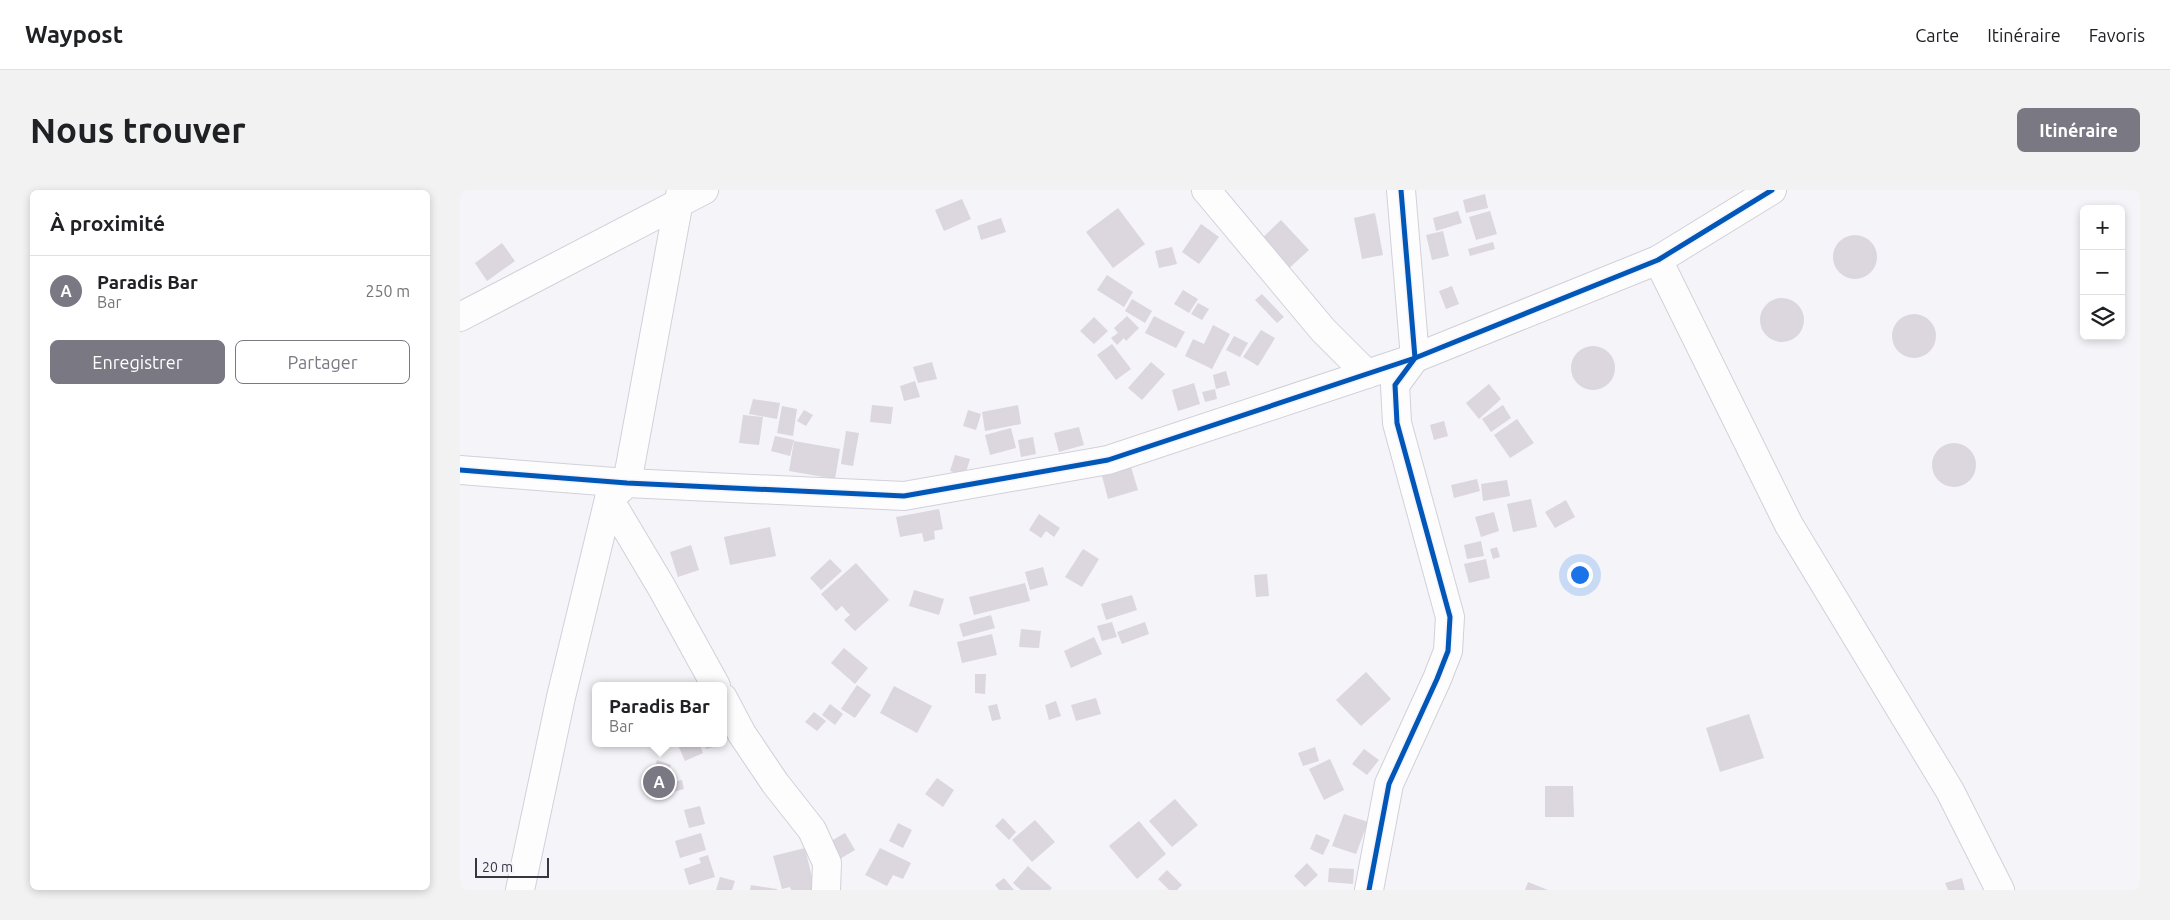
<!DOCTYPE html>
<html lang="fr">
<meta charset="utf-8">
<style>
:root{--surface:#fff;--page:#f2f2f2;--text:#202124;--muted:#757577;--line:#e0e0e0;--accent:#7a7883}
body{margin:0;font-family:Ubuntu,sans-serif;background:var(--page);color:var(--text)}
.controls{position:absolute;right:15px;top:15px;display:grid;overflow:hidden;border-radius:8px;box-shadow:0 2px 8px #0003}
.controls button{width:45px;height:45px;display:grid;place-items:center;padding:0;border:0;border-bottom:1px solid var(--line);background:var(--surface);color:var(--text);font:25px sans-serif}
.scale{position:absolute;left:15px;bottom:12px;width:74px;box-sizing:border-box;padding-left:5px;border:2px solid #383644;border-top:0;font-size:14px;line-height:18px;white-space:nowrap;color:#383644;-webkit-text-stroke:4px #f4f3fa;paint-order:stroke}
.you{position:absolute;left:1119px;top:384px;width:18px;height:18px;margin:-12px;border:4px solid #fff;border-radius:50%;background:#1a73e8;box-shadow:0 0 0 8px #1a73e833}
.badge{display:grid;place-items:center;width:32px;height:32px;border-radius:50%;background:var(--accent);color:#fff;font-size:16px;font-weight:700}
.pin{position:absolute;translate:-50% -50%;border:2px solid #fff;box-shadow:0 1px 5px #0006}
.popup{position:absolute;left:132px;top:492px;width:135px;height:65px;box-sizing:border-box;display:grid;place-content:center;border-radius:8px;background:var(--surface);filter:drop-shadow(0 1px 4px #0005);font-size:16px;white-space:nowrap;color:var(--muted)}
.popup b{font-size:19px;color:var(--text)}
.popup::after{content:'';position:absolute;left:50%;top:100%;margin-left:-10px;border:10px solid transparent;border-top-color:var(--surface)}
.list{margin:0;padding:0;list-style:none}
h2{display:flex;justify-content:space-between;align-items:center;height:65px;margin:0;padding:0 20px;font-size:21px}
h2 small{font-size:16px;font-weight:400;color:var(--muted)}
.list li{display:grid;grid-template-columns:32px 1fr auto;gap:15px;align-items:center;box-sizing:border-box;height:70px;padding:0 20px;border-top:1px solid var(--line)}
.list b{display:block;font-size:19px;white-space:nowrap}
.list p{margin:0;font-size:16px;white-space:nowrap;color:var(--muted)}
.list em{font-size:16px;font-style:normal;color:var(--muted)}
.actions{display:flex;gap:10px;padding:15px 20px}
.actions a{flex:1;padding:11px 0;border:1px solid var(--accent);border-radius:8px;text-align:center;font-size:18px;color:var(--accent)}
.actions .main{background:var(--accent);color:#fff}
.icon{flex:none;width:28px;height:28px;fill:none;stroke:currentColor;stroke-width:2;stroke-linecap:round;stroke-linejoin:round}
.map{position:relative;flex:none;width:1680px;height:700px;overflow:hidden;border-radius:8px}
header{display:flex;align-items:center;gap:30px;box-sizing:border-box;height:70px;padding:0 25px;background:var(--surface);border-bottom:1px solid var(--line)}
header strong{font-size:24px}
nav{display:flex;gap:28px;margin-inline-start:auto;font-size:18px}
.intro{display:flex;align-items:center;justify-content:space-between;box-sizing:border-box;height:120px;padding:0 30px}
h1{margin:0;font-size:35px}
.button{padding:12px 22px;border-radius:8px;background:var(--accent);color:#fff;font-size:18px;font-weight:700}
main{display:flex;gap:30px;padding:0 30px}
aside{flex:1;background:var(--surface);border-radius:8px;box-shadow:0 2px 8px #0003}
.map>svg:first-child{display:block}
.building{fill:#dcd6de}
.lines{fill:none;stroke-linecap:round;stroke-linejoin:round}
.minor-casing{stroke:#d2d0da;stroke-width:30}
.minor{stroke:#fefdfe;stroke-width:28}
.cycleway-casing{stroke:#f4f3fa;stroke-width:8}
.cycleway{stroke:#0057b8;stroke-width:5}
</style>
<header>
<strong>Waypost</strong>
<nav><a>Carte</a><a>Itinéraire</a><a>Favoris</a></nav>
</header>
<div class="intro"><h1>Nous trouver</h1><a class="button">Itinéraire</a></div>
<main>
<aside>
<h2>À proximité<small></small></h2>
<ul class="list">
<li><span class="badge">A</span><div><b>Paradis Bar</b><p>Bar</p></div><em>250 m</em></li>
</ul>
<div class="actions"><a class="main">Enregistrer</a><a>Partager</a></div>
</aside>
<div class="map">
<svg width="1680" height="700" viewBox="0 0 1680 700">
<rect width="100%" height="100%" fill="#f5f4f9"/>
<g class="building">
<path d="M1025,4L1028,18L1006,23L1003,10Z"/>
<path d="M502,9L511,29L484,41L475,20Z"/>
<path d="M658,18L685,54L653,78L626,42Z"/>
<path d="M998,21L1002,33L976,41L973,28Z"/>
<path d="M1030,21L1037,44L1016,50L1009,27Z"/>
<path d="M915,23L923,65L902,69L894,28Z"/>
<path d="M541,28L546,42L521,50L517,36Z"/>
<path d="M821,30L849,60L825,82L797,53Z"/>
<path d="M741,34L759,47L739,74L722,62Z"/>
<path d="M983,41L989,66L972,70L966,45Z"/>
<circle cx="1395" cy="67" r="22"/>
<path d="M1033,52L1035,59L1010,66L1008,59Z"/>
<path d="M42,53L55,71L27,91L15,73Z"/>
<path d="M712,57L717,74L699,78L695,61Z"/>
<path d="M647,85L673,102L664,117L637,100Z"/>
<path d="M992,96L999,114L986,119L979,101Z"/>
<path d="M723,100L738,109L729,123L714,114Z"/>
<path d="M802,104L824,127L817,133L795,110Z"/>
<circle cx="1322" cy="130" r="22"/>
<path d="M672,109L692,121L685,133L665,121Z"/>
<path d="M738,113L749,119L742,130L731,124Z"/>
<circle cx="1454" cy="146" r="22"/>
<path d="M667,126L679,138L666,151L664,148L657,155L651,148L658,143L654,138Z"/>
<path d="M694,126L725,142L716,158L685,143Z"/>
<path d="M634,127L648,141L634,154L620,141Z"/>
<path d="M753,135L770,144L752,179L725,166L733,149L744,154Z"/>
<path d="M801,140L815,148L798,176L783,167Z"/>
<path d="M774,146L788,153L780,167L766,160Z"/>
<path d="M652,154L671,179L656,190L637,165Z"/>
<circle cx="1133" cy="178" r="22"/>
<path d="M472,172L477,189L458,193L453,177Z"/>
<path d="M691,172L705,184L682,210L668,198Z"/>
<path d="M766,181L770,195L756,199L753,185Z"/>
<path d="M455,191L460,207L444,211L440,196Z"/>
<path d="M734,193L740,214L718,221L712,200Z"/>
<path d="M1029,194L1041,209L1019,229L1006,213Z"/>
<path d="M755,199L757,209L745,212L742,202Z"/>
<path d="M293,209L320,213L317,229L289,224Z"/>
<path d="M412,215L433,217L431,234L410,232Z"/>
<path d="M558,215L561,234L525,241L522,222Z"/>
<path d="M1043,215L1051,228L1031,242L1022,229Z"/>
<path d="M322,216L337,219L333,246L317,243Z"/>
<path d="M344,220L353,225L346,236L337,231Z"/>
<path d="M508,220L521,224L516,240L503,236Z"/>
<path d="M283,225L303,227L299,255L279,253Z"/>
<path d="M1057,229L1074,253L1050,268L1034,245Z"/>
<path d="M984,231L988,246L974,250L970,235Z"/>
<path d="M619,237L624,255L599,262L594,243Z"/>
<path d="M551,238L556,258L530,265L525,245Z"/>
<path d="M386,241L399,243L393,276L381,274Z"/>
<path d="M315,246L334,250L330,266L311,261Z"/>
<path d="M573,247L576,264L561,267L558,250Z"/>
<path d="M334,251L380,259L375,289L329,281Z"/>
<circle cx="1494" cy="275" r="22"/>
<path d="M495,265L510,269L505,285L490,281Z"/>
<path d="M671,277L678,300L648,309L642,286Z"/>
<path d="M1017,289L1020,301L994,308L991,295Z"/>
<path d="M1047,290L1050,306L1023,311L1021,294Z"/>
<path d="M1071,309L1077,337L1053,342L1047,314Z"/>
<path d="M1106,310L1115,327L1095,338L1085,322Z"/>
<path d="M479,319L483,339L474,341L475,349L464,352L462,343L440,347L436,327Z"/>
<path d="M1034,322L1039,341L1021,347L1015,327Z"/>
<path d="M579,324L600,338L594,347L586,341L581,348L569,340Z"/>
<path d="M310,337L316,366L270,375L264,347Z"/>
<path d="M1021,351L1024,366L1007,369L1004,355Z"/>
<path d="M231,355L239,380L218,387L210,362Z"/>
<path d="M1037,357L1040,367L1033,369L1030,359Z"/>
<path d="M623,359L639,369L622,397L605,387Z"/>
<path d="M370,369L382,381L361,400L350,388Z"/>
<path d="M1026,369L1030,388L1009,393L1004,374Z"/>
<path d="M396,373L429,410L395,441L384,430L390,425L382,416L376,421L361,404Z"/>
<path d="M583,377L588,395L570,400L565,382Z"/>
<path d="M807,384L809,406L796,407L794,385Z"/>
<path d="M565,393L570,411L514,425L509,407Z"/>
<path d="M454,400L484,409L479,425L449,416Z"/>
<path d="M672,405L677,420L646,430L641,414Z"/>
<path d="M531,425L535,438L503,447L499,434Z"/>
<path d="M652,432L657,447L642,451L637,436Z"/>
<path d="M685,432L689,444L662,454L657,442Z"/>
<path d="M561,439L581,441L579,458L559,457Z"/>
<path d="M532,444L537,465L502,473L497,452Z"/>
<path d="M634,447L642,464L611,478L604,461Z"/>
<path d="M384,458L408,478L395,494L371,473Z"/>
<path d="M906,482L931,509L901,536L876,510Z"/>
<path d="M515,484H526L525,504L515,503Z"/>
<path d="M397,495L411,505L395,528L381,519Z"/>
<path d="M434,496L472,516L457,543L420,523Z"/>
<path d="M636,508L641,524L616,531L611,515Z"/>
<path d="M596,511L601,526L589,530L585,515Z"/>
<path d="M370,514L383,524L375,535L362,525Z"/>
<path d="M537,514L541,529L532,531L528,516Z"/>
<path d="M354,522L366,531L357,541L345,532Z"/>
<path d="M1289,524L1304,568L1260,582L1246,538Z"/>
<path d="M217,553H239L243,563L225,571Z"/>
<path d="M244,553H256L257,556L246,559Z"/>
<path d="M855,557L859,571L843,576L838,563Z"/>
<path d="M904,559L919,570L907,585L892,574Z"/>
<path d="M870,569L884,600L864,610L849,579Z"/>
<path d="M197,570L211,575L203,602L188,598Z"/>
<path d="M477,588L494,600L483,617L465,604Z"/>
<path d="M222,590L224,599L213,602L210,593Z"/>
<path d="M1085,596H1113L1114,627H1085Z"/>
<path d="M715,609L738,635L712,657L689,631Z"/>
<path d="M240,616L245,634L229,638L224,620Z"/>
<path d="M884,624L908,632L896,664L872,656Z"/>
<path d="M543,628L556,642L549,650L535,636Z"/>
<path d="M575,630L595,652L572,672L552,650Z"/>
<path d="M679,631L706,664L677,689L649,656Z"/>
<path d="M438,633L452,640L443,658L429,651Z"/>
<path d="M241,643L246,660L220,668L215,651Z"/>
<path d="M385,643L395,660L371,674L361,657Z"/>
<path d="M856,644L870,650L863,665L850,659Z"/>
<path d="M345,658L355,700H331L330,697L322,699L313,666Z"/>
<path d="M420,658L451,673L443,689L433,685L427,696L405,685Z"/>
<path d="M248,665L255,687L229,695L224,679L241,673L239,668Z"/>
<path d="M847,673L858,685L845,697L834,686Z"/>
<path d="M568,676L592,698L590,700H561L553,693Z"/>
<path d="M869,678L894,679L893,694L868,692Z"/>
<path d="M707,680L722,695L717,700H709L698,689Z"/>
<path d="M260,687L275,691L272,700H256Z"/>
<path d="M544,688L554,700H539L535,695Z"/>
<path d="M1502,688L1505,700H1488L1485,693Z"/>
<path d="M1068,692L1088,700H1065Z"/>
<path d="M291,695L317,699V700H290Z"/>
</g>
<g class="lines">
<g class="minor-casing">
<g id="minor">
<path d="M746,0L863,140L907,184"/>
<path d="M1198,70L1329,335L1490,601L1540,700"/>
<path d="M0,127L244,0"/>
<path d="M0,280L167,293L444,306L648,270L955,168L1198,70L1312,0"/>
<path d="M149,309L202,398L256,496"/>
<path d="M263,508L282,544L315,593L352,640L367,673L366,700"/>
<path d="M60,700L101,507L149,309L167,293L221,0"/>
<path d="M909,700L929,594L977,489L988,461L990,427L937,233L935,195L955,168L941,0"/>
</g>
</g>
<use href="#minor" class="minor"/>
<g class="cycleway-casing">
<g id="cycleway">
<path d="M0,280L167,293L444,306L648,270L955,168L1198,70L1312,0"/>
<path d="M909,700L929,594L977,489L988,461L990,427L937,233L935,195L955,168L941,0"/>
</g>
</g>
<use href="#cycleway" class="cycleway"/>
</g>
</svg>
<div class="controls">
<button>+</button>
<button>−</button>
<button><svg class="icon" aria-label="layers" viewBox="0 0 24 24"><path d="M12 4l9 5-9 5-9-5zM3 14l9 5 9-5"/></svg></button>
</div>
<div class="scale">20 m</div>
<div class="you"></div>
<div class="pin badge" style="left:199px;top:592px">A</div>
<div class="popup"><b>Paradis Bar</b>Bar</div>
</div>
</main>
